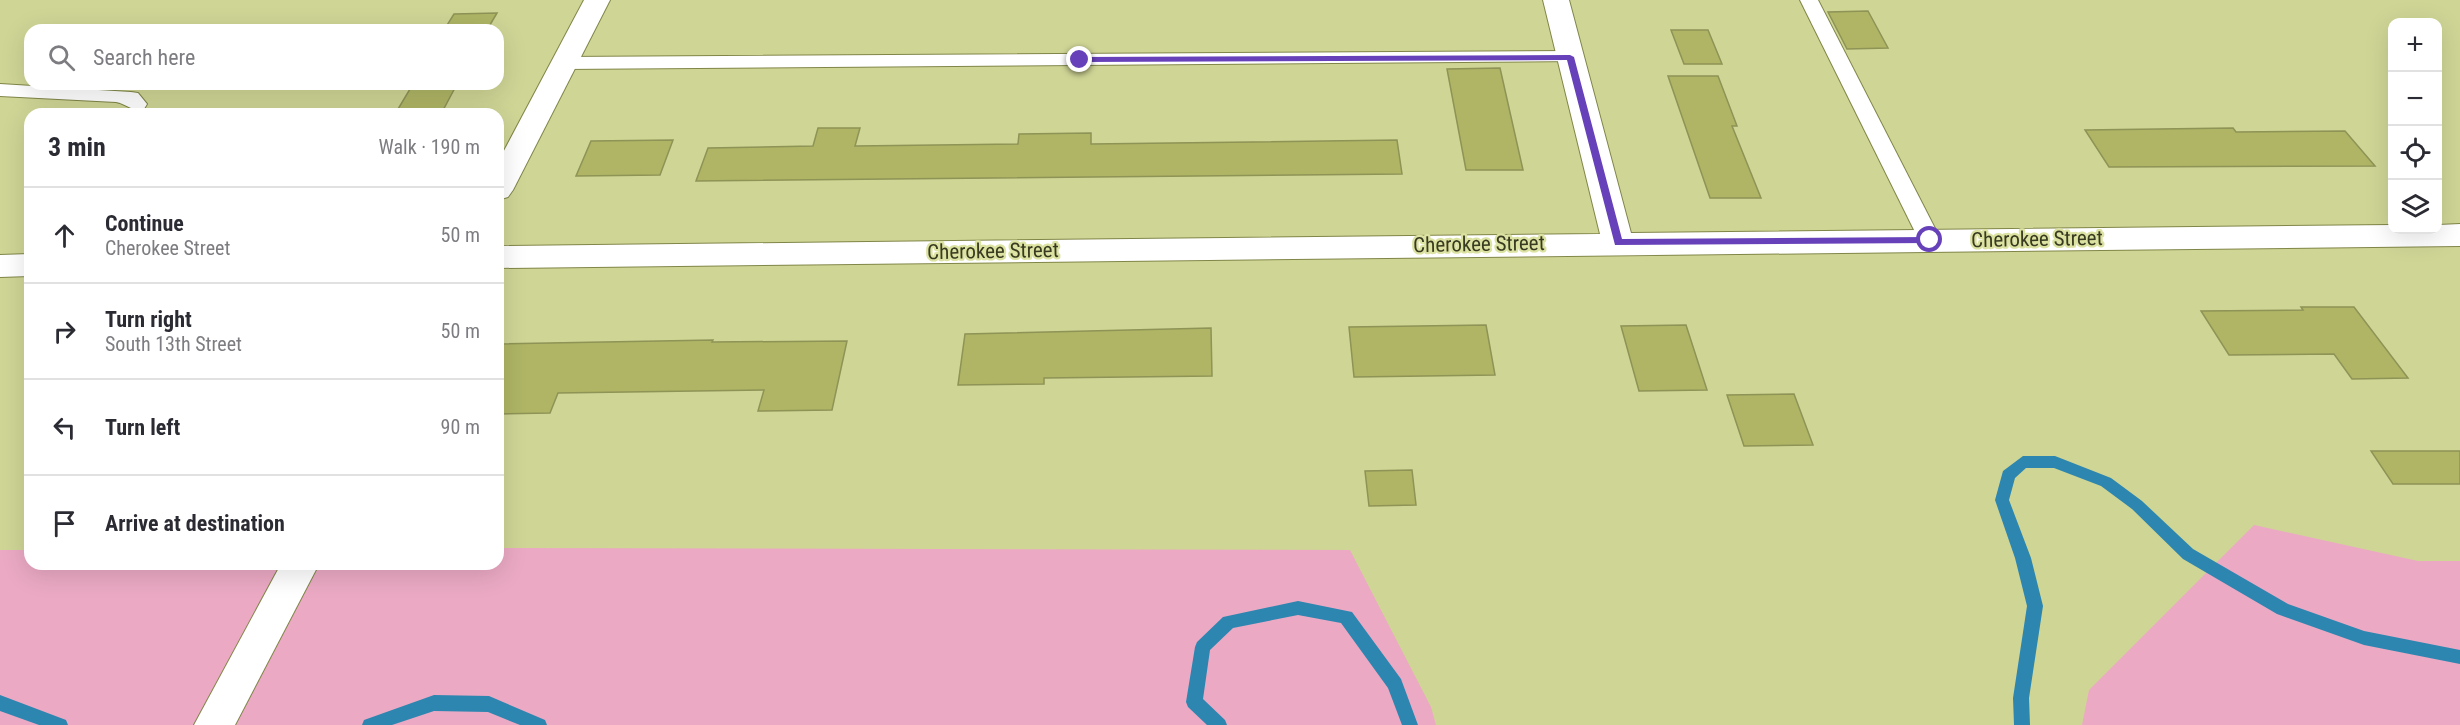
<!DOCTYPE html>
<meta charset="utf-8">
<style>
:root{--surface:#fff;--page:#f7f7f7;--text:#2b2b33;--muted:#7c7c81;--line:#e1e1e2}
body{margin:0;font-family:"Roboto Condensed",sans-serif;background:var(--page);color:var(--text)}
.controls{position:absolute;right:18px;top:18px;display:grid;overflow:hidden;border-radius:12px;box-shadow:0 6px 24px #0002}
.controls button{width:54px;height:54px;display:grid;place-items:center;padding:0;border:0;border-bottom:2px solid var(--line);background:var(--surface);color:var(--text);font:30px sans-serif}
.stop{position:absolute;width:18px;height:18px;margin:-14px;border:4px solid #6641b9;border-radius:50%;background:#fff}
.stop.end{background:#6641b9;border-color:#fff;box-shadow:0 2px 6px #0008}
.list{margin:0;padding:0;list-style:none}
h2{display:flex;justify-content:space-between;align-items:center;height:78px;margin:0;padding:0 24px;font-size:26px}
h2 small{font-size:20px;font-weight:400;color:var(--muted)}
.list li{display:grid;grid-template-columns:39px 1fr auto;gap:18px;align-items:center;box-sizing:border-box;height:96px;padding:0 24px;border-top:2px solid var(--line)}
.list b{display:block;font-size:22px;white-space:nowrap}
.list p{margin:0;font-size:20px;white-space:nowrap;color:var(--muted)}
.list em{font-size:20px;font-style:normal;color:var(--muted)}
.icon{flex:none;width:33px;height:33px;fill:none;stroke:currentColor;stroke-width:2;stroke-linecap:round;stroke-linejoin:round}
.map{position:relative;flex:none;width:2460px;height:725px;overflow:hidden}
.search{position:absolute;background:var(--surface);box-shadow:0 6px 24px #0002;left:24px;top:24px;width:480px;height:66px;display:flex;align-items:center;gap:15px;box-sizing:border-box;padding:0 21px;border-radius:18px;color:var(--muted);font-size:22px}
.panel{position:absolute;background:var(--surface);box-shadow:0 6px 24px #0002;left:24px;top:108px;width:480px;height:462px;border-radius:18px}
.map>svg:first-child{display:block}
.green{fill:#eba9c4}
.lines{fill:none;stroke-linecap:round;stroke-linejoin:round}
.stream{fill:#2c86b0;fill-rule:evenodd}
.building{fill:#afb565;stroke:#8e9356;stroke-width:1.5}
.service-casing{stroke:#818648;stroke-width:2}
.minor-casing{stroke:#818648;stroke-width:2}
.service{fill:#fff;fill-rule:evenodd}
.minor{fill:#fff;fill-rule:evenodd}
.route{fill:#6641b9}
.labels{text-anchor:middle;dominant-baseline:central;stroke-width:4.5;stroke-linejoin:round;paint-order:stroke}
.street-label{font-size:21px;fill:#383b21;stroke:#dce2a1}
</style>
<div class="map">
<svg width="2460" height="725" viewBox="0 0 2460 725">
<rect width="100%" height="100%" fill="#cfd595"/>
<g class="green">
<path d="M2254,525L2418,561H2460V725H2082L2089,690Z"/>
<path d="M498,548L1350,550L1431,707L1436,725H0V550H30V564H498Z"/>
</g>
<g class="lines">
<g class="stream">
<path d="M2023,456H2055L2111,478L2142,501L2193,549L2288,604L2364,631L2460,650V664L2364,645L2277,614L2183,559L2132,509L2101,486L2054,468H2026L2015,478L2009,500L2031,558L2043,606L2029,698L2030,725H2014L2013,698L2027,606L2015,558L1995,500L2003,471Z"/>
<path d="M1298,601L1352,612L1401,679L1418,725H1402L1388,688L1341,623L1298,615L1233,628L1210,650L1203,699L1225,720L1227,725H1207L1188,707L1186,702L1195,647L1197,642L1223,617Z"/>
<path d="M0,695L66,720L68,725H39L0,711Z"/>
<path d="M434,695L489,696L545,720L547,725H520L488,712L434,711L392,725H362L364,720Z"/>
</g>
</g>
<g class="building">
<path d="M1868,11L1888,48L1847,49L1828,12Z"/>
<path d="M497,13L487,30H444L454,14Z"/>
<path d="M1671,30H1708L1722,64H1684Z"/>
<path d="M1500,68L1523,170H1466L1447,69Z"/>
<path d="M1668,76H1718L1737,126H1732L1761,198H1710Z"/>
<path d="M413,84H457L441,114H395Z"/>
<path d="M818,128H860L855,146L1018,144L1019,134L1091,133V144L1397,140L1402,174L696,181L708,148L813,146Z"/>
<path d="M2233,128L2236,132L2345,131L2375,166L2109,167L2085,130Z"/>
<path d="M673,140L660,175L576,176L591,141Z"/>
<path d="M2301,307H2354L2408,378L2352,379L2334,354L2229,355L2201,311L2303,310Z"/>
<path d="M1486,325L1495,375L1354,377L1349,327Z"/>
<path d="M1686,325L1707,390L1639,391L1621,326Z"/>
<path d="M1211,328L1212,376L1044,378V384L958,385L965,334Z"/>
<path d="M713,340L712,342L847,341L832,410L758,411L764,390L558,393L550,413L498,414V344Z"/>
<path d="M1794,394L1813,445L1744,446L1727,395Z"/>
<path d="M2371,451H2460V484H2393Z"/>
<path d="M1412,470L1416,505L1369,506L1365,471Z"/>
</g>
<g class="lines">
<g class="service-casing">
<g id="service">
<path d="M1800,0H1818L1941,240L1938,246L1930,248L1922,246L1919,240Z"/>
<path d="M1570,51L1577,53L1580,57L1577,61L564,69L557,67L554,63L557,59L564,57Z"/>
<path d="M0,84L131,92L138,93L147,104L144,109C132,112 127,104 116,102L0,96Z"/>
</g>
</g>
<g class="minor-casing">
<g id="minor">
<path d="M584,0H610L513,190L508,197L498,200V162Z"/>
<path d="M1543,0H1569L1631,233L2392,225V230H2438V225L2460,224V246L498,268V246L1600,234Z"/>
<path d="M30,254V276L0,277V255Z"/>
<path d="M281,564H319L235,725H194Z"/>
</g>
</g>
<use href="#service" class="service"/>
<use href="#minor" class="minor"/>
</g>
<path class="route" d="M1570,55L1574,57L1622,239L1930,237L1935,240L1930,243L1615,245L1567,60L1080,62L1076,60L1080,57Z"/>
<g class="labels">
<g class="street-label">
<text transform="translate(2037 239) rotate(-1)">Cherokee Street</text>
<text transform="translate(1479 244) rotate(-1)">Cherokee Street</text>
<text transform="translate(993 251) rotate(-1)">Cherokee Street</text>
</g>
</g>
</svg>
<div class="controls">
<button>+</button>
<button>−</button>
<button><svg class="icon" aria-label="locate" viewBox="0 0 24 24"><circle cx="12" cy="12" r="6"/><path d="M12 2v4M12 18v4M2 12h4M18 12h4"/></svg></button>
<button><svg class="icon" aria-label="layers" viewBox="0 0 24 24"><path d="M12 4l9 5-9 5-9-5zM3 14l9 5 9-5"/></svg></button>
</div>
<div class="stop" style="left:1930px;top:240px"></div>
<div class="stop end" style="left:1080px;top:60px"></div>
<div class="search"><svg class="icon" aria-label="search" viewBox="0 0 24 24"><circle cx="10" cy="10" r="6"/><path d="M15 15l6 6"/></svg>Search here</div>
<section class="panel">
<h2>3 min<small>Walk · 190 m</small></h2>
<ul class="list">
<li><svg class="icon" aria-label="ahead" viewBox="0 0 24 24"><path d="M12 20V5M6 11l6-6 6 6"/></svg><div><b>Continue</b><p>Cherokee Street</p></div><em>50 m</em></li>
<li><svg class="icon" aria-label="right" viewBox="0 0 24 24"><path d="M7 20v-9h11M14 6l5 5-5 5"/></svg><div><b>Turn right</b><p>South 13th Street</p></div><em>50 m</em></li>
<li><svg class="icon" aria-label="left" viewBox="0 0 24 24"><path d="M17 20v-9H6M10 6l-5 5 5 5"/></svg><div><b>Turn left</b></div><em>90 m</em></li>
<li><svg class="icon" aria-label="arrive" viewBox="0 0 24 24"><path d="M6 21V4h12l-3 4 3 4H6"/></svg><div><b>Arrive at destination</b></div></li>
</ul>
</section>
</div>
